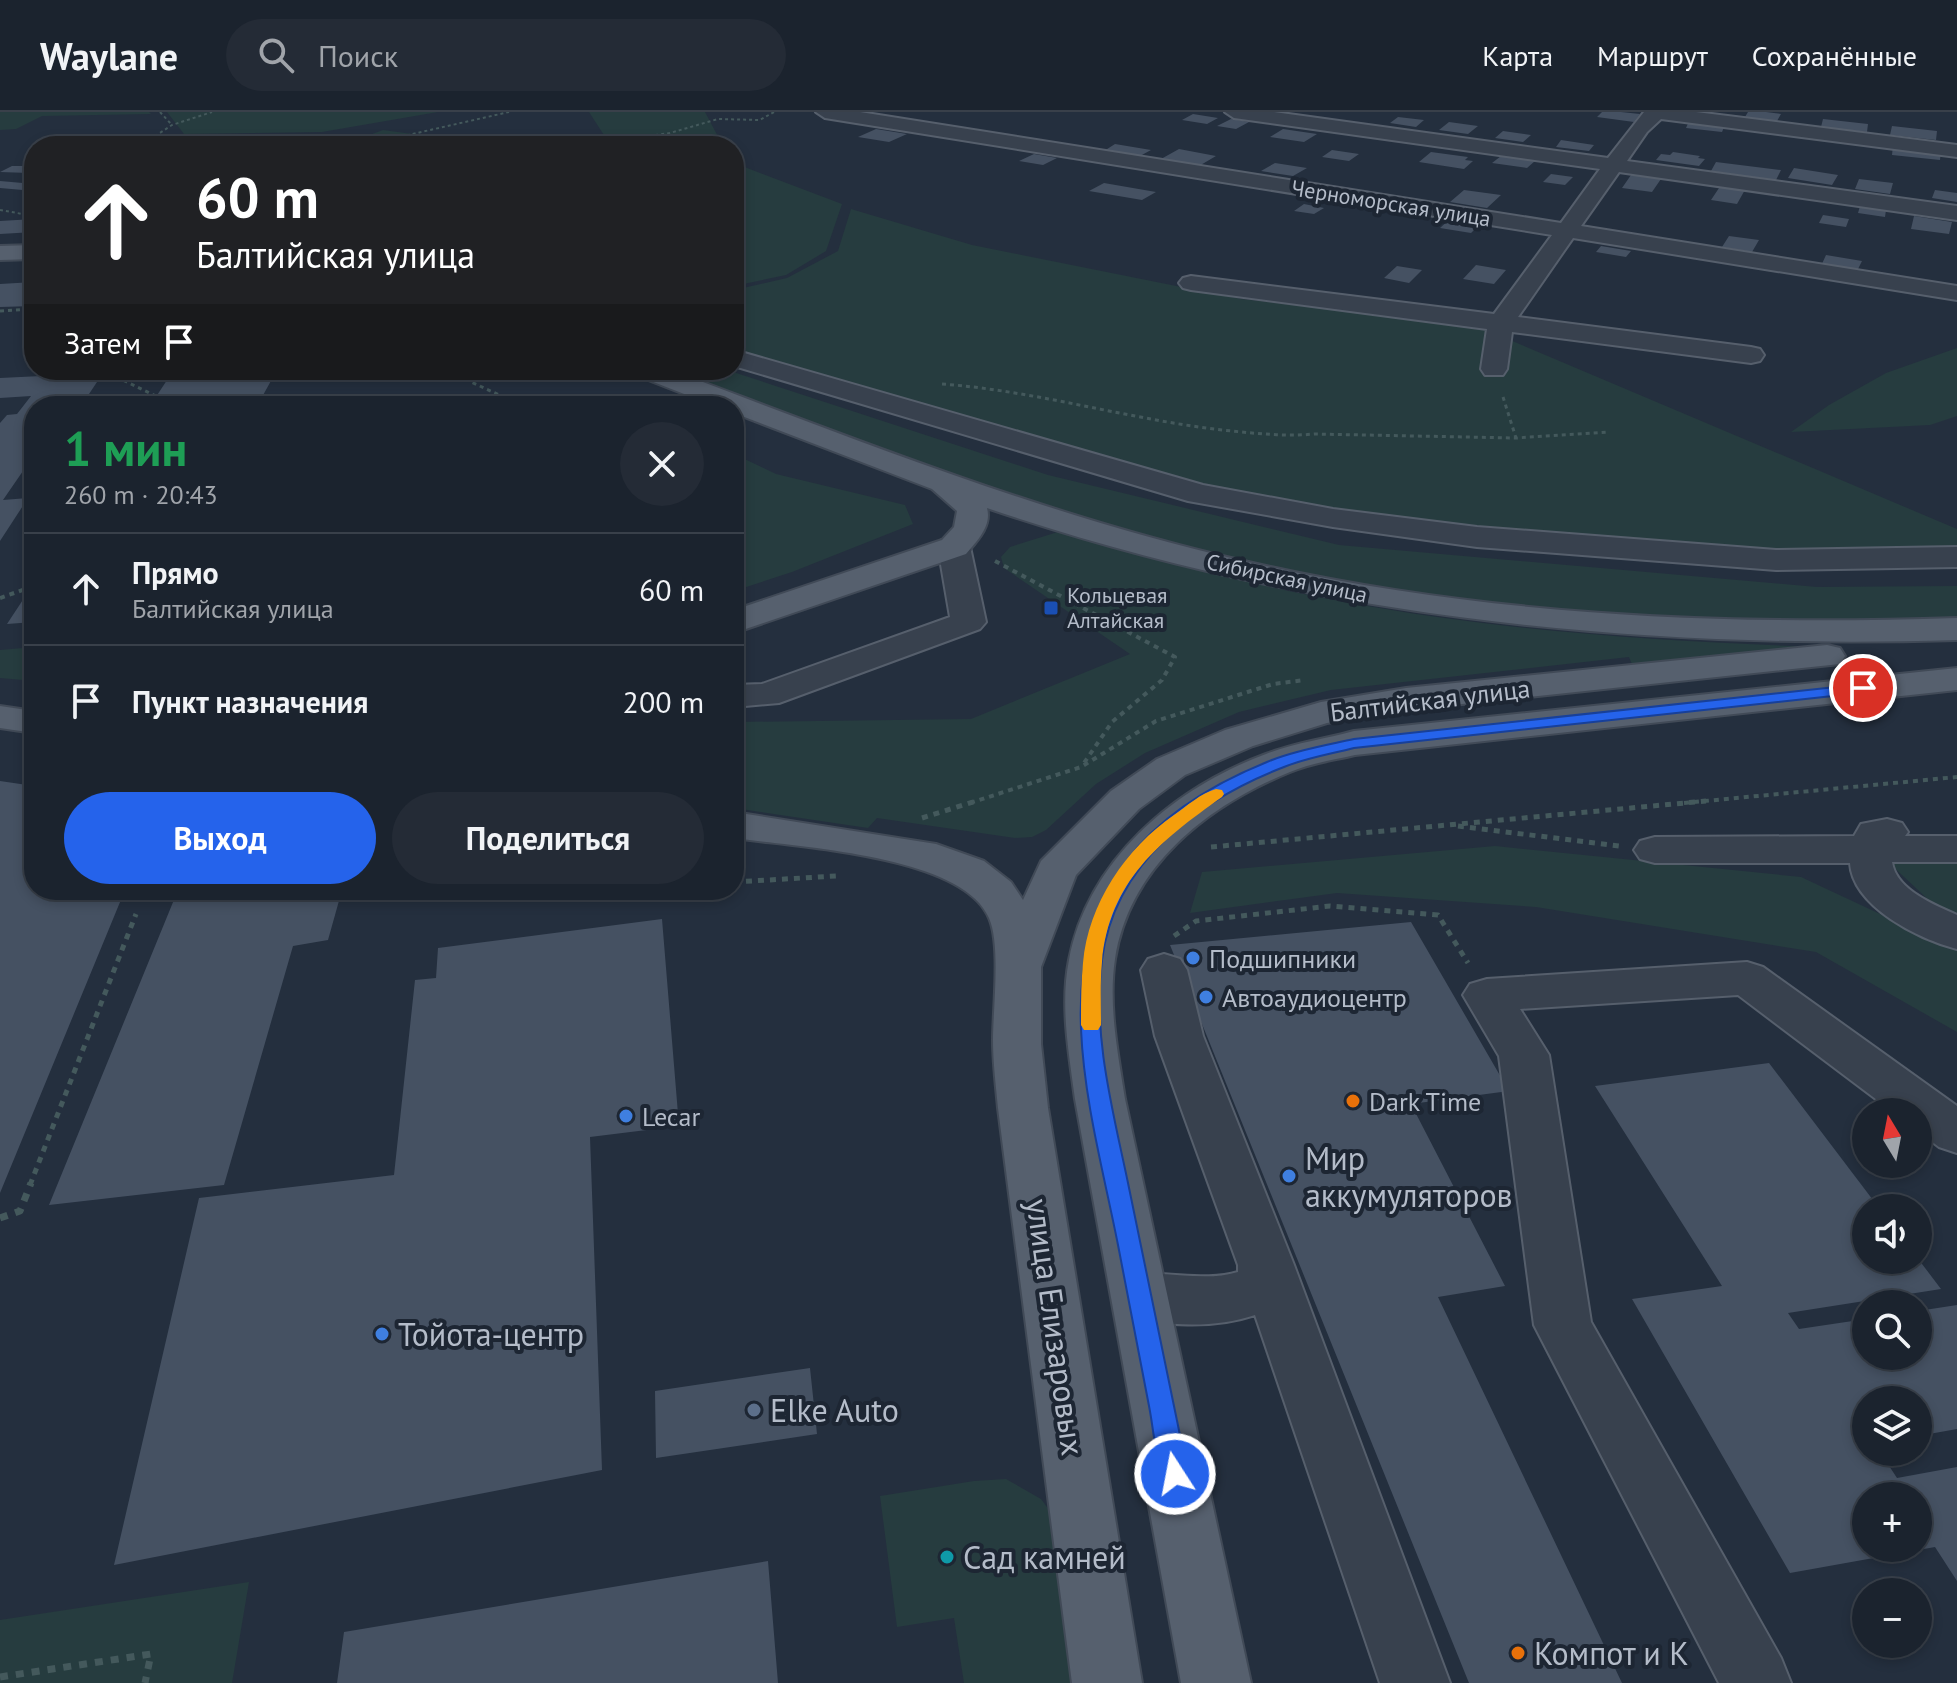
<!DOCTYPE html>
<html lang="ru">
<head>
<meta charset="utf-8">
<style>
  :root { --surface:#1b232e; --page:#242b36; --text:#f1f3f6; --muted:#a0a4aa; --line:#39404a; --accent:#2563eb }
  body { margin:0; font-family:"PT Sans",sans-serif; background:var(--page); color:var(--text); height:100vh; display:flex; flex-direction:column; font-size:30px; white-space:nowrap }
  * { box-sizing:border-box; margin:0 }
  p { font-size:26px; color:var(--muted) }
  .icon { flex:none; width:44px; height:44px; fill:none; stroke:currentColor; stroke-width:2; stroke-linecap:round; stroke-linejoin:round }
  .map { position:relative; flex:1; overflow:hidden }
  .panel { position:absolute; left:24px; top:284px; width:720px; height:504px; display:flex; flex-direction:column; background:var(--surface); border-radius:32px; box-shadow:0 4px 12px #0003,0 0 0 2px var(--line) }
  .panel>* { flex:none }
  .guide { position:absolute; left:24px; top:24px; width:720px; height:244px; border-radius:32px; box-shadow:0 4px 12px #0003,0 0 0 2px var(--line); background:#202124; color:#fff; overflow:hidden }
  .needle { width:52px; rotate:350deg }
  .controls { position:absolute; left:1852px; top:986px; display:grid; gap:16px }
  .controls a { display:grid; place-items:center; width:80px; height:80px; border-radius:50%; background:var(--surface); box-shadow:0 4px 12px #0003,0 0 0 2px var(--line); font-size:40px }
  .pin { position:absolute; display:grid; place-items:center; width:68px; height:68px; color:#fff; margin:-34px; border:4px solid #fff; border-radius:50%; box-shadow:0 2px 8px #0007 }
  .me { position:absolute; width:88px; margin:-44px; rotate:349deg; stroke-linejoin:round; filter:drop-shadow(0 0 6px #0008) }
  .turn { display:flex; align-items:center; gap:28px; height:168px; padding:0 40px; font-size:36px }
  .turn .icon { width:104px; height:104px; stroke-width:2.5 }
  .turn b { display:block; font-size:56px; line-height:68px }
  .then { display:flex; align-items:center; height:76px; padding:0 40px; background:#0003; gap:16px; font-size:30px }
  .round { display:grid; place-items:center; flex:none; width:84px; height:84px; border-radius:42px; background:var(--page) }
  .headline { display:flex; align-items:center; justify-content:space-between; height:136px; padding:0 40px }
  h1 { font-size:48px; font-weight:800; line-height:60px; color:#1e9e55 }
  .action { display:flex; gap:16px; margin-top:auto; padding:16px 40px }
  .action a { flex:1; height:92px; border-radius:48px; background:var(--accent); color:#fff; font-size:32px; font-weight:800; line-height:92px; text-align:center }
  .action a+a { background:var(--page); color:var(--text) }
  ul { padding:0; list-style:none }
  li { display:flex; align-items:center; gap:24px; height:112px; padding:0 40px; border-top:2px solid var(--line) }
  li div { flex:1 }
  li b { display:block; font-size:30px }
  li em { font-style:normal }
  header { display:flex; align-items:center; gap:48px; box-sizing:border-box; height:112px; padding:0 40px; background:var(--surface); border-bottom:2px solid var(--line) }
  header strong { font-size:38px }
  nav { display:flex; gap:44px; margin-inline-start:auto; font-size:28px }
  .search { width:560px; height:72px; background:var(--page); display:flex; align-items:center; gap:20px; box-sizing:border-box; padding:0 28px; border-radius:44px; color:var(--muted); font-size:30px }
  .map>svg:first-child { display:block }
  .green { fill:#263c3f }
  .building { fill:#455162; fill-rule:evenodd }
  .lines { fill:none; stroke-linecap:round; stroke-linejoin:round }
  .minor-casing { stroke:#565f6c; stroke-width:4 }
  .major-casing { stroke:#414a57; stroke-width:4 }
  .path-far4 { stroke:#44595c; stroke-width:2; stroke-dasharray:3 3; stroke-linecap:butt }
  .path-far3 { stroke:#44595c; stroke-width:3; stroke-dasharray:4 4; stroke-linecap:butt }
  .path-far2 { stroke:#44595c; stroke-width:4; stroke-dasharray:5 5; stroke-linecap:butt }
  .path-far1 { stroke:#44595c; stroke-width:5; stroke-dasharray:6 6; stroke-linecap:butt }
  .path { stroke:#44595c; stroke-width:7; stroke-dasharray:8 8; stroke-linecap:butt }
  .minor { fill:#38414e; fill-rule:evenodd }
  .major { fill:#56606e; fill-rule:evenodd }
  .route { fill:#2563eb; stroke:#184099; stroke-width:2 }
  .slow { fill:#f59e0b }
  .transit-dot { fill:#1a4fb4; stroke:#1d2633; stroke-width:3 }
  .shop-dot { fill:#3f7fe0; stroke:#1d2633; stroke-width:3 }
  .food-dot { fill:#e8710a; stroke:#1d2633; stroke-width:3 }
  .service-dot { fill:#5c6f8a; stroke:#1d2633; stroke-width:3 }
  .culture-dot { fill:#0f9aa8; stroke:#1d2633; stroke-width:3 }
  .labels { text-anchor:middle; dominant-baseline:central; stroke-width:8; stroke-linejoin:round; paint-order:stroke }
  .far-street-label { font-size:22px; fill:#b4bcc9; stroke:#1d2633 }
  .far-poi-label { font-size:22px; fill:#b4bcc9; stroke:#1d2633; text-anchor:start }
  .street-label { font-size:26px; fill:#b4bcc9; stroke:#1d2633 }
  .poi-label { font-size:26px; fill:#b4bcc9; stroke:#1d2633; text-anchor:start }
  .near-poi-label { font-size:32px; fill:#b4bcc9; stroke:#1d2633; text-anchor:start }
  .near-street-label { font-size:32px; fill:#b4bcc9; stroke:#1d2633 }
</style>
</head>
<body>
<header>
<strong>Waylane</strong>
<div class="search"><svg class="icon" aria-label="search" viewBox="0 0 24 24"><circle cx="10" cy="10" r="6"/><path d="M15 15l6 6"/></svg>Поиск</div>
<nav><a>Карта</a><a>Маршрут</a><a>Сохранённые</a></nav>
</header>
<div class="map">
<svg width="1957" height="1571" viewBox="0 0 1957 1571">
  <rect width="100%" height="100%" fill="#242f3e"/>
  <path class="green" d="M 0,0 L 149,0 L 151,2 L 42,4 L 16,17 L 0,18 Z
    M 167,0 L 438,0 L 322,20 L 184,22 Z
    M 589,0 L 705,0 L 723,34 L 611,34 Z
    M 383,18 L 427,24 L 401,34 L 340,34 Z
    M 734,51 L 842,92 L 826,139 L 786,163 L 734,174 Z
    M 851,97 L 972,133 L 1241,187 L 1472,212 L 1957,417 L 1957,438 L 1766,441 L 1470,418 L 1192,373 L 734,237 L 734,178 L 787,166 L 838,139 Z
    M 1957,236 L 1957,304 L 1930,313 L 1791,320 L 1829,293 L 1886,261 Z
    M 665,258 L 727,258 L 1048,363 L 1339,433 L 1817,475 L 1957,474 L 1957,511 L 1840,517 L 1455,492 L 1192,441 L 993,382 Z
    M 734,342 L 776,362 L 905,393 L 913,412 L 792,460 L 734,479 Z
    M 1061,419 C 1155,446 1249,473 1345,490 C 1501,519 1659,529 1818,535 L 1633,555 L 1629,545 L 1331,578 L 1239,600 L 1145,641 L 1096,672 L 1046,718 L 1032,725 L 1015,726 L 877,706 L 868,716 L 734,696 L 734,610 L 971,607 L 1130,542 L 1004,456 L 1001,445 L 1010,435 Z
    M 34,535 L 34,569 L 0,566 L 0,538 Z
    M 1495,734 L 1801,765 L 1957,838 L 1957,920 L 1816,840 L 1536,795 L 1337,781 L 1190,801 L 1202,760 Z
    M 1886,748 L 1957,748 L 1957,801 L 1934,793 Z
    M 1006,1367 L 1041,1387 L 1061,1414 L 1083,1571 L 964,1571 L 954,1506 L 897,1515 L 880,1384 L 974,1369 Z
    M 249,1470 L 232,1571 L 0,1571 L 0,1508 Z"/>
  <path class="building" d="M 1602,0 L 1621,0 L 1640,2 L 1634,10 L 1597,5 Z
    M 1748,0 L 1766,0 L 1781,2 L 1777,9 L 1745,5 Z
    M 1193,2 L 1218,6 L 1207,12 L 1182,8 Z
    M 1398,5 L 1424,8 L 1416,15 L 1390,11 Z
    M 1231,7 L 1249,10 L 1236,17 L 1217,14 Z
    M 1823,7 L 1868,12 L 1867,20 L 1821,15 Z
    M 1689,9 L 1725,13 L 1722,20 L 1686,16 Z
    M 1449,10 L 1478,14 L 1468,22 L 1439,18 Z
    M 1892,14 L 1937,19 L 1936,28 L 1890,23 Z
    M 876,17 L 907,22 L 889,30 L 858,25 Z
    M 1283,17 L 1317,22 L 1304,30 L 1270,25 Z
    M 1503,19 L 1531,23 L 1523,30 L 1495,26 Z
    M 1561,28 L 1594,33 L 1589,39 L 1556,35 Z
    M 1115,32 L 1151,38 L 1140,44 L 1104,39 Z
    M 1893,33 L 1941,38 L 1940,48 L 1892,43 Z
    M 1179,37 L 1216,44 L 1199,54 L 1161,47 Z
    M 1332,38 L 1359,42 L 1349,49 L 1322,45 Z
    M 1431,40 L 1468,45 L 1465,48 L 1473,49 L 1464,57 L 1419,50 Z
    M 1673,40 L 1700,44 L 1698,46 L 1705,47 L 1699,54 L 1656,48 L 1661,42 L 1670,43 Z
    M 1034,42 L 1057,46 L 1043,53 L 1019,49 Z
    M 1501,44 L 1535,49 L 1527,56 L 1492,51 Z
    M 1716,50 L 1781,58 L 1776,68 L 1711,59 Z
    M 1275,51 L 1307,56 L 1293,64 L 1261,59 Z
    M 12,54 L 34,54 L 34,58 L 29,61 L 0,60 Z
    M 1794,56 L 1838,63 L 1832,73 L 1788,66 Z
    M 1551,62 L 1573,65 L 1565,73 L 1543,70 Z
    M 1631,63 L 1661,67 L 1652,80 L 1622,76 Z
    M 1859,67 L 1893,71 L 1890,82 L 1855,77 Z
    M 0,69 L 34,72 L 34,79 L 0,76 Z
    M 1104,71 L 1156,80 L 1142,88 L 1089,79 Z
    M 1721,73 L 1746,76 L 1737,92 L 1711,88 Z
    M 1464,78 L 1501,83 L 1487,96 L 1450,90 Z
    M 1935,78 L 1957,81 L 1957,90 L 1932,86 Z
    M 1304,92 L 1324,96 L 1314,102 L 1294,99 Z
    M 1860,94 L 1886,98 L 1885,105 L 1858,101 Z
    M 1823,103 L 1849,107 L 1846,115 L 1819,111 Z
    M 1914,104 L 1952,110 L 1949,122 L 1911,117 Z
    M 1451,106 L 1481,111 L 1471,121 L 1440,116 Z
    M 34,107 L 34,120 L 0,122 L 0,109 Z
    M 1729,124 L 1759,128 L 1752,140 L 1722,135 Z
    M 1601,134 L 1631,139 L 1626,145 L 1596,140 Z
    M 1826,143 L 1862,149 L 1857,159 L 1821,154 Z
    M 1476,153 L 1506,158 L 1494,172 L 1463,167 Z
    M 1397,154 L 1422,158 L 1409,171 L 1384,166 Z
    M 34,170 L 34,194 L 0,195 L 0,172 Z
    M 164,258 L 277,258 L 257,294 L 150,294 L 169,265 Z
    M 103,261 L 81,294 L 34,294 L 34,343 L 3,388 L 28,386 L 0,429 L 0,311 L 7,303 L 17,302 L 31,284 L 0,286 L 0,266 Z
    M 34,471 L 34,510 L 7,512 Z
    M 0,669 L 34,674 L 34,778 L 125,778 L 0,1081 Z
    M 178,778 L 342,778 L 328,828 L 293,834 L 224,1073 L 49,1093 Z
    M 662,807 L 679,1014 L 590,1025 L 602,1358 L 114,1453 L 199,1086 L 394,1063 L 415,868 L 436,866 L 438,836 Z
    M 1411,810 L 1509,979 L 1411,992 L 1505,1174 L 1438,1185 L 1622,1571 L 1469,1571 L 1170,833 Z
    M 1769,951 L 1879,1096 L 1866,1096 L 1866,1148 L 1919,1148 L 1941,1177 L 1788,1201 L 1799,1217 L 1866,1207 L 1866,1244 L 1918,1244 L 1918,1199 L 1957,1193 L 1957,1317 L 1918,1324 L 1918,1288 L 1866,1288 L 1866,1340 L 1880,1340 L 1897,1366 L 1957,1355 L 1957,1469 L 1935,1435 L 1790,1461 L 1632,1187 L 1722,1174 L 1595,974 ZM 1866,1384 L 1918,1384 L 1918,1436 L 1866,1436 Z
    M 810,1256 L 817,1322 L 656,1346 L 655,1279 Z
    M 768,1449 L 778,1571 L 337,1571 L 344,1520 Z"/>
  <g class="lines">
    <g class="minor-casing">
      <path id="minor" d="M 816,0 L 860,0 L 1561,111 L 1600,57 L 1234,6 L 1225,0 L 1274,0 L 1608,46 L 1644,0 L 1696,0 L 1957,33 L 1957,45 L 1661,7 L 1647,20 L 1627,49 L 1957,94 L 1957,108 L 1619,60 L 1581,114 L 1957,174 L 1957,188 L 1573,126 L 1518,205 L 1751,235 L 1760,237 L 1764,243 L 1760,249 L 1751,251 L 1512,220 L 1507,257 L 1503,263 L 1485,263 L 1481,257 L 1487,217 L 1191,178 L 1183,176 L 1179,171 L 1183,166 L 1191,164 L 1494,202 L 1552,123 L 825,6 Z
        M 734,238 L 1203,373 L 1333,397 L 1477,415 L 1776,438 L 1957,435 L 1957,455 L 1776,458 L 1477,435 L 1333,415 L 1188,389 L 734,254 Z
        M 954,425 L 966,428 L 970,435 L 986,510 L 980,517 L 779,591 L 734,595 L 734,573 L 762,572 L 950,505 L 938,435 L 942,428 Z
        M 1887,707 L 1902,711 L 1908,720 L 1905,724 L 1957,724 L 1957,750 L 1892,750 C 1896,778 1935,793 1957,803 L 1957,837 C 1919,827 1853,795 1850,751 L 1655,751 L 1640,747 L 1634,738 L 1640,729 L 1655,725 L 1854,724 L 1861,712 Z
        M 1164,842 L 1180,847 L 1187,858 L 1203,924 L 1294,1153 L 1450,1571 L 1380,1571 L 1255,1203 C 1213,1217 1161,1215 1120,1201 L 1112,1184 L 1120,1167 C 1158,1154 1199,1172 1238,1160 L 1238,1153 L 1155,924 L 1141,858 L 1148,847 Z
        M 1747,850 L 1763,855 L 1957,994 L 1957,1041 L 1939,1035 L 1918,1019 L 1918,1000 L 1893,1000 L 1738,883 L 1520,897 L 1549,943 L 1591,1210 L 1781,1546 L 1791,1571 L 1719,1571 L 1534,1213 L 1499,944 L 1463,883 L 1470,872 L 1487,867 Z"/>
    </g>
    <g class="major-casing">
      <path id="major" d="M 34,133 L 34,147 L 0,148 L 0,134 Z
        M 634,258 L 671,258 C 860,329 1047,404 1244,449 C 1477,503 1718,514 1957,506 L 1957,528 C 1627,538 1301,503 987,396 C 992,414 977,429 966,442 L 734,521 L 734,498 L 942,428 L 954,415 L 957,399 L 932,377 L 734,301 L 734,294 L 715,294 L 638,264 Z
        M 1827,533 L 1840,536 L 1845,544 L 1840,552 L 1406,598 L 1327,611 L 1253,634 L 1185,663 L 1139,697 L 1076,763 L 1041,855 L 1041,932 L 1048,996 L 1142,1571 L 1072,1571 L 998,996 C 996,974 993,951 993,928 C 993,897 1001,833 989,806 C 963,743 796,735 734,726 L 734,700 L 936,732 L 984,749 L 1011,770 L 1023,788 L 1041,749 L 1111,679 L 1157,647 L 1225,618 L 1321,590 L 1406,576 Z
        M 1957,556 L 1957,578 L 1355,643 C 1334,648 1311,651 1290,660 C 1207,694 1130,754 1115,847 C 1108,893 1118,942 1125,987 L 1251,1571 L 1181,1571 L 1075,987 C 1069,942 1060,893 1069,848 C 1088,748 1174,676 1266,642 C 1294,631 1325,627 1354,619 Z
        M 0,594 L 34,599 L 34,621 L 0,616 Z"/>
    </g>
    <path class="path-far4" d="M 160,0 L 172,13
      M 140,34 L 172,13 L 212,0
      M 360,34 L 509,0
      M 578,34 L 670,21 L 718,7 L 760,8 L 774,0
      M 0,98 L 34,104"/>
    <path class="path-far3" d="M 0,199 L 34,197
      M 102,258 L 164,288 L 162,294
      M 474,258 L 469,269 L 523,294
      M 942,272 C 1037,279 1127,307 1222,318 C 1253,321 1283,325 1314,322 L 1516,326 L 1609,320
      M 1503,285 L 1516,326"/>
    <path class="path-far2" d="M 995,449 L 1175,545 L 1162,568 L 1112,610 L 1084,651
      M 0,486 L 34,474
      M 970,691 L 1081,655 L 1156,609 L 1273,572 L 1305,568
      M 1684,691 L 1957,665"/>
    <path class="path-far1" d="M 922,706 L 976,689
      M 1458,714 L 1619,734
      M 1211,735 L 1706,689
      M 734,770 L 836,764
      M 603,779 L 622,778
      M 1174,824 L 1196,809 L 1330,794 L 1438,803 L 1468,851
      M 30,1073 L 136,802"/>
    <path class="path" d="M 0,1106 L 20,1099 L 31,1071
      M 0,1565 L 151,1542 L 145,1571"/>
    <use href="#minor" class="minor"/>
    <use href="#major" class="major"/>
  </g>
  <path class="route" d="M 1863,572 L 1871,576 L 1869,580 L 1354,636 C 1331,642 1306,646 1284,655 C 1198,688 1114,751 1102,848 C 1092,922 1113,999 1128,1071 C 1148,1168 1168,1265 1188,1362 L 1184,1371 L 1175,1374 L 1166,1371 C 1155,1348 1154,1319 1149,1294 C 1139,1240 1128,1187 1118,1133 C 1104,1062 1084,989 1081,917 C 1075,777 1145,698 1272,648 C 1297,638 1327,633 1354,627 Z"/>
  <path class="slow" d="M 1216,677 L 1222,678 L 1224,682 L 1222,685 C 1160,729 1109,769 1102,850 C 1100,871 1101,892 1101,913 L 1098,918 L 1084,918 L 1081,913 C 1081,892 1081,871 1083,851 C 1088,792 1126,736 1174,703 C 1187,694 1201,681 1216,677 Z"/>
  <rect class="transit-dot" x="1043" y="488" width="16" height="16" rx="4"/>
  <g class="shop-dot">
    <circle cx="1193" cy="846" r="8"/>
    <circle cx="1206" cy="885" r="8"/>
    <circle cx="626" cy="1004" r="8"/>
    <circle cx="1289" cy="1064" r="8"/>
    <circle cx="382" cy="1222" r="8"/>
  </g>
  <g class="food-dot">
    <circle cx="1353" cy="989" r="8"/>
    <circle cx="1518" cy="1541" r="8"/>
  </g>
  <circle class="service-dot" cx="754" cy="1298" r="8"/>
  <circle class="culture-dot" cx="947" cy="1445" r="8"/>
  <g class="labels">
    <g class="far-street-label">
      <text transform="translate(1391 91) rotate(9)">Черноморская улица</text>
      <text transform="translate(1287 466) rotate(12)">Сибирская улица</text>
    </g>
    <g class="far-poi-label">
      <text x="1067" y="483">Кольцевая<tspan x="1067" dy="25">Алтайская</tspan></text>
    </g>
    <g class="street-label">
      <text transform="translate(1430 588) rotate(-7)">Балтийская улица</text>
    </g>
    <g class="poi-label">
      <text x="1209" y="846">Подшипники</text>
      <text x="1222" y="885">Автоаудиоцентр</text>
      <text x="1369" y="989">Dark Time</text>
      <text x="642" y="1004">Lecar</text>
    </g>
    <g class="near-poi-label">
      <text x="1305" y="1046">Мир<tspan x="1305" dy="37">аккумуляторов</tspan></text>
      <text x="398" y="1222">Тойота-центр</text>
      <text x="770" y="1298">Elke Auto</text>
      <text x="963" y="1445">Сад камней</text>
      <text x="1534" y="1541">Компот и К</text>
    </g>
    <g class="near-street-label">
      <text transform="translate(1056 1215) rotate(82)">улица Елизаровых</text>
    </g>
  </g>
</svg>
<div class="controls">
<a><svg class="needle" viewBox="-14 -14 28 28"><path d="M0-13l5 13h-10z" fill="#e53935"/><path d="M0 13l5-13h-10z" fill="#a0a4aa"/></svg></a>
<a><svg class="icon" aria-label="sound" viewBox="0 0 24 24"><path d="M4 9h4l5-4v14l-5-4H4zM17 9q2 3 0 6"/></svg></a>
<a><svg class="icon" aria-label="search" viewBox="0 0 24 24"><circle cx="10" cy="10" r="6"/><path d="M15 15l6 6"/></svg></a>
<a><svg class="icon" aria-label="layers" viewBox="0 0 24 24"><path d="M12 4l9 5-9 5-9-5zM3 14l9 5 9-5"/></svg></a>
<a>+</a>
<a>−</a>
</div>
<div class="pin" style="left:1863px;top:576px;background:#d93025"><svg class="icon" aria-label="arrive" viewBox="0 0 24 24"><path d="M6 21V4h12l-3 4 3 4H6"/></svg></div>
<svg class="me" style="left:1175px;top:1362px" viewBox="-20 -20 40 40"><circle r="17" fill="#2563eb" stroke="#fff" stroke-width="3"/><path d="M0-11L8 9 0 5-8 9z" fill="#fff"/></svg>
<div class="guide">
<div class="turn"><svg class="icon" aria-label="ahead" viewBox="0 0 24 24"><path d="M12 20V5M6 11l6-6 6 6"/></svg><div><b>60 m</b>Балтийская улица</div></div>
<div class="then">Затем<svg class="icon" aria-label="arrive" viewBox="0 0 24 24"><path d="M6 21V4h12l-3 4 3 4H6"/></svg></div>
</div>
<section class="panel">
<div class="headline"><div><h1>1 мин</h1><p>260 m · 20:43</p></div><a class="round"><svg class="icon" aria-label="close" viewBox="0 0 24 24"><path d="M6 6l12 12M18 6L6 18"/></svg></a></div>
<ul>
<li><svg class="icon" aria-label="ahead" viewBox="0 0 24 24"><path d="M12 20V5M6 11l6-6 6 6"/></svg><div><b>Прямо</b><p>Балтийская улица</p></div><em>60 m</em></li>
<li><svg class="icon" aria-label="arrive" viewBox="0 0 24 24"><path d="M6 21V4h12l-3 4 3 4H6"/></svg><div><b>Пункт назначения</b></div><em>200 m</em></li>
</ul>
<div class="action"><a>Выход</a><a>Поделиться</a></div>
</section>
</div>
</body>
</html>
